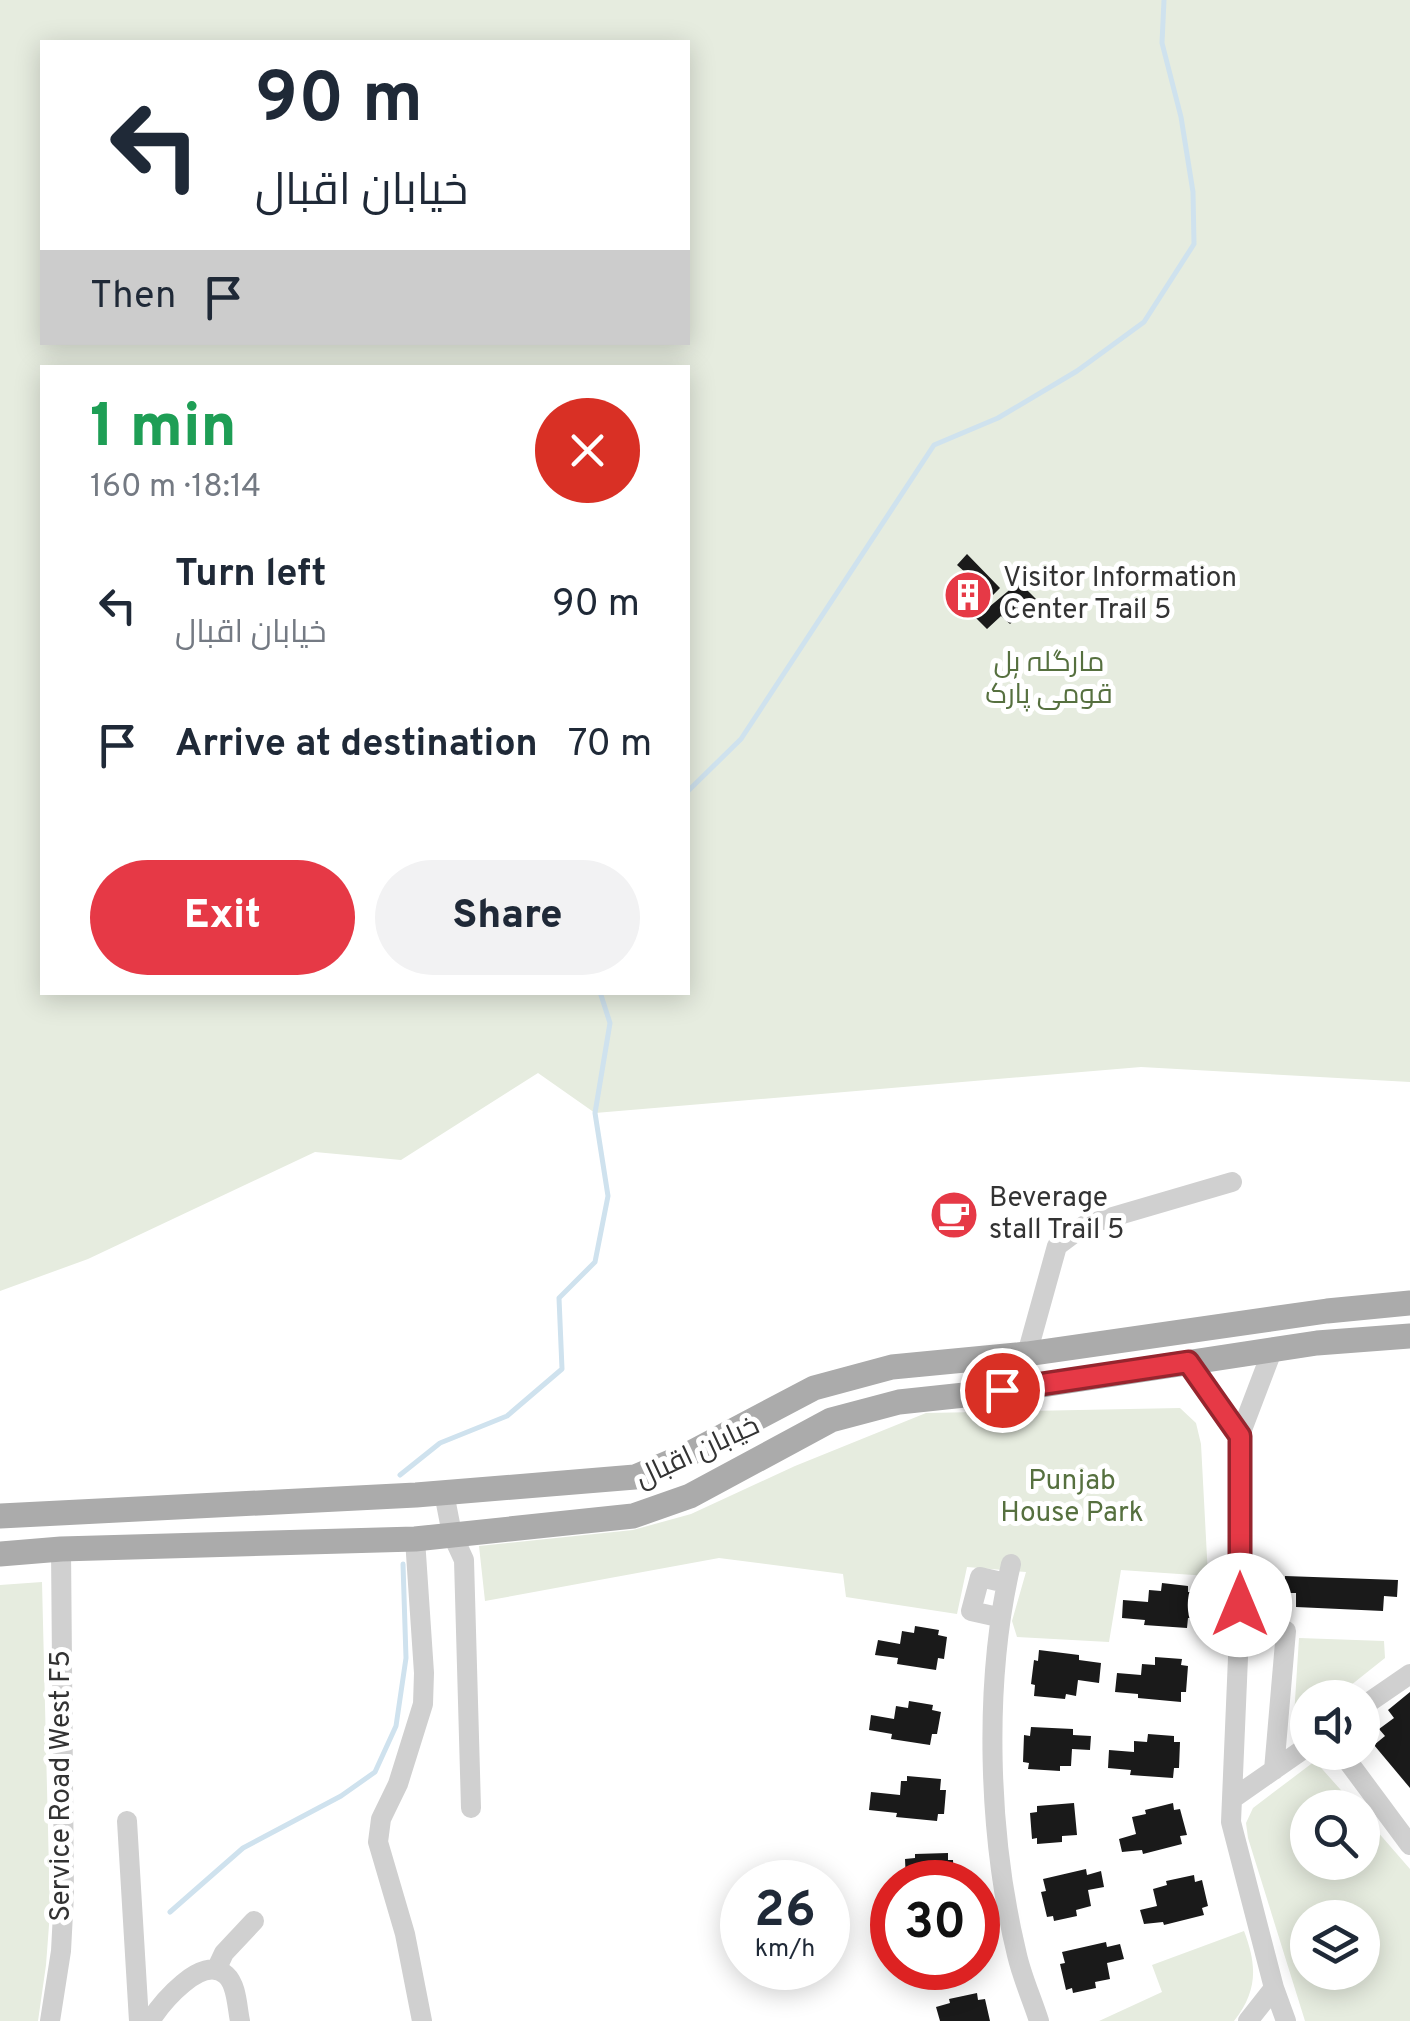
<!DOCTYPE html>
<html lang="en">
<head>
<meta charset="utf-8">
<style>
  :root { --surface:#fff; --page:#f2f2f3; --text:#1f2937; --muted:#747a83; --accent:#e63946 }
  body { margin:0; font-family:Overpass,Cairo,sans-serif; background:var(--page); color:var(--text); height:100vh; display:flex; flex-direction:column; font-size:38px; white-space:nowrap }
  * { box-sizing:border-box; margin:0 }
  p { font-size:32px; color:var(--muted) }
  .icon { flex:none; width:55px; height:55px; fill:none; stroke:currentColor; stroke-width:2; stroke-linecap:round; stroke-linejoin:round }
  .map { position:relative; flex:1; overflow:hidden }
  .sheet { position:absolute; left:40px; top:365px; width:650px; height:630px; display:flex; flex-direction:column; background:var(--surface); border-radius:0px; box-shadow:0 5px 25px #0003 }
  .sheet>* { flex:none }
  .guide { position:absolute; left:40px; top:40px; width:650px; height:305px; border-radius:0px; box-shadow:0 5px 25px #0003; background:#fff; color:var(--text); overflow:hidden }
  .tools { position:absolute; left:1290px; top:1680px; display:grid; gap:20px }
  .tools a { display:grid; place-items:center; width:90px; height:90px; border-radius:50%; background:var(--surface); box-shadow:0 5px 25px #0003; font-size:50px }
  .speed { position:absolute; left:720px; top:1860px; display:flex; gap:20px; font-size:50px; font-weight:700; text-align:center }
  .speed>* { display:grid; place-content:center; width:130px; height:130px; border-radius:50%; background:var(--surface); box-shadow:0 5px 25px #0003; line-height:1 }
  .speed small { font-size:25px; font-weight:400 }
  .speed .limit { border:15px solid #d22; background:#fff; color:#111 }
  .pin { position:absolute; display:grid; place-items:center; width:85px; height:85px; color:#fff; margin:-42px; border:5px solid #fff; border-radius:50%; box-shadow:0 2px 10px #0007 }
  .me { position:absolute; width:110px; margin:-55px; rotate:0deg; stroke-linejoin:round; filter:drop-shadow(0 0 8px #0008) }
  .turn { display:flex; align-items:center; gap:35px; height:210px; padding:0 50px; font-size:45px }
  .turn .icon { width:130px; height:130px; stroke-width:2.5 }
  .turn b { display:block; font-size:70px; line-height:85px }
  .then { display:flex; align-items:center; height:95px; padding:0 50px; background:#0003; gap:20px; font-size:38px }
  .round { display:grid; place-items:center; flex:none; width:105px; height:105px; border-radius:52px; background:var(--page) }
  .head { display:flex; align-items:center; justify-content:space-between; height:170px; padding:0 50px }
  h1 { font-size:60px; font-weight:800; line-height:75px; color:#1e9e55 }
  .cta { display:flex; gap:20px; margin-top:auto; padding:20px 50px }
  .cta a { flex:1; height:115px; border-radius:60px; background:var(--accent); color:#fff; font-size:40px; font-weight:800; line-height:115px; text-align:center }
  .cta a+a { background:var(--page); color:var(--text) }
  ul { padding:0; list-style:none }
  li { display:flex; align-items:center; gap:30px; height:140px; padding:0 50px }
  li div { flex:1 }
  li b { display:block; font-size:38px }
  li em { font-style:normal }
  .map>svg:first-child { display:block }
  .green { fill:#e6ecdf; fill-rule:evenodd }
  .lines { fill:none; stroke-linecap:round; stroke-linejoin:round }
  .stream { stroke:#cfe2ee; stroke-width:5 }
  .building { fill:#1a1a1a }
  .minor { stroke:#d0d0d0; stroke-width:20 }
  .major { stroke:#ababab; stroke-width:25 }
  .route-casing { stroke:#96252e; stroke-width:25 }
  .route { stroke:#e63946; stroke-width:18 }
  .labels { text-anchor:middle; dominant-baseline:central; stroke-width:10; stroke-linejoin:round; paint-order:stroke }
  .poi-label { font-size:28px; fill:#333; stroke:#fff; text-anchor:start }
  .park-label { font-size:28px; fill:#56703f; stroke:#fff }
  .street-label { font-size:28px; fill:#333; stroke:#fff }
</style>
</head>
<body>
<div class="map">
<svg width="1410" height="2021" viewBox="0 0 1410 2021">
  <rect width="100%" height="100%" fill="#fff"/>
  <path class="green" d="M 0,0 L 1410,0 L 1410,1082 L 1141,1067 L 595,1113 L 538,1073 L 401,1160 L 315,1152 L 88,1259 L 0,1291 ZM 42,42 L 688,42 L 688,342 L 42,342 ZM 42,368 L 688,368 L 688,992 L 42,992 Z
    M 1180,1408 L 1196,1423 L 1201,1444 L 1208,1576 L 1121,1570 L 1109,1642 L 1017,1637 L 1012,1621 L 1026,1572 L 967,1567 L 957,1614 L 846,1597 L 843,1574 L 719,1558 L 485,1601 L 479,1546 L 633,1530 L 691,1514 L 795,1466 L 926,1413 Z
    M 42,1582 L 50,1912 L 46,1965 L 38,2021 L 0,2021 L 0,1585 Z
    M 1299,1638 L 1384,1641 L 1385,1658 L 1336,1697 L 1308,1698 L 1307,1720 L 1293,1732 Z
    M 1315,1761 L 1356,1807 L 1308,1808 L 1308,1862 L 1362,1862 L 1363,1815 L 1410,1869 L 1410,2021 L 1305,2021 L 1248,1838 L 1246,1823 L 1253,1808 ZM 1308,1918 L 1362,1918 L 1362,1972 L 1308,1972 Z
    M 1244,1931 C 1257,1965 1258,1991 1234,2021 L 1099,2021 L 1162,1992 L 1152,1965 Z"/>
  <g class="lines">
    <path class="stream" d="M 688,791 L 741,739 L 934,445 L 998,418 L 1077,371 L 1144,322 L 1194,244 L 1193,192 L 1181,117 L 1162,43 L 1164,0
      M 400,1475 L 440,1443 L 507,1416 L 562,1369 L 559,1298 L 595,1262 L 608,1196 L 595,1113 L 610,1023 L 600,992
      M 170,1912 L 243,1848 L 341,1796 L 375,1772 L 396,1726 L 406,1658 L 403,1564"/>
  </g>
  <path class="building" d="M 967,554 L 1000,588 L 993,595 L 978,582 L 959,601 L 949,591 L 967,574 L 957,565 Z
    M 1019,582 L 1036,599 L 1010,624 L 1001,616 L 987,629 L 976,618 Z
    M 1285,1576 L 1398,1580 L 1397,1597 L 1384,1596 L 1383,1611 L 1296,1607 L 1296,1593 L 1285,1593 Z
    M 1162,1583 L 1188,1586 L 1188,1592 L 1195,1592 L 1193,1618 L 1188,1618 L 1187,1628 L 1144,1625 L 1145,1620 L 1122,1618 L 1123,1600 L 1148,1602 L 1149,1590 L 1161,1591 Z
    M 915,1626 L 939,1630 L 938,1635 L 947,1637 L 944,1659 L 938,1658 L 936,1670 L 897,1664 L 898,1658 L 875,1655 L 878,1640 L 900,1644 L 902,1631 L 914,1633 Z
    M 1039,1650 L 1079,1655 L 1079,1660 L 1101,1663 L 1099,1683 L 1078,1680 L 1076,1696 L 1066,1694 L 1065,1699 L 1034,1696 L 1035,1685 L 1031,1684 L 1034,1660 L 1038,1661 Z
    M 1155,1657 L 1182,1659 L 1181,1665 L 1188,1666 L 1186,1692 L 1181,1692 L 1181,1702 L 1138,1698 L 1138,1694 L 1115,1692 L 1117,1673 L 1141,1675 L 1142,1664 L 1155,1665 Z
    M 1410,1692 L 1410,1788 L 1374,1745 L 1385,1736 L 1379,1729 L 1394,1718 L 1388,1710 Z
    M 909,1701 L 933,1705 L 932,1710 L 941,1712 L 937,1734 L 932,1734 L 930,1745 L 891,1739 L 892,1734 L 869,1730 L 871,1715 L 894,1719 L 896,1706 L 908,1708 Z
    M 1031,1727 L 1073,1729 L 1073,1735 L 1091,1736 L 1090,1750 L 1072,1749 L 1071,1766 L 1060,1766 L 1060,1771 L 1028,1769 L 1029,1763 L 1023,1762 L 1024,1735 L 1030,1736 Z
    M 1148,1734 L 1174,1736 L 1174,1742 L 1180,1742 L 1179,1768 L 1174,1768 L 1173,1778 L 1130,1775 L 1131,1770 L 1108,1768 L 1109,1750 L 1134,1752 L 1134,1741 L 1147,1742 Z
    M 907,1776 L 941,1779 L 940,1790 L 946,1790 L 944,1814 L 938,1814 L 937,1821 L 896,1817 L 897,1813 L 869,1810 L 871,1792 L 900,1795 L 901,1781 L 907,1781 Z
    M 1074,1803 L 1077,1835 L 1062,1836 L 1062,1842 L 1037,1844 L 1037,1838 L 1032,1839 L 1030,1813 L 1037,1812 L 1037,1806 Z
    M 1173,1803 L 1174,1810 L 1180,1809 L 1187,1835 L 1180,1836 L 1182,1844 L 1143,1854 L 1142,1850 L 1122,1852 L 1119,1839 L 1136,1834 L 1132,1817 L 1146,1814 L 1145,1810 Z
    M 948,1853 L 948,1860 L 953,1860 L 954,1882 L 906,1882 L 905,1859 L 915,1858 L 915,1854 Z
    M 1086,1869 L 1087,1875 L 1101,1871 L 1104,1887 L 1088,1890 L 1091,1906 L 1076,1910 L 1077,1916 L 1054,1921 L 1053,1916 L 1047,1917 L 1041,1892 L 1046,1891 L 1043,1879 Z
    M 1194,1875 L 1195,1882 L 1202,1880 L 1208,1906 L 1202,1908 L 1204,1915 L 1164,1925 L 1163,1922 L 1144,1924 L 1140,1910 L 1157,1906 L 1153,1889 L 1167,1885 L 1166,1881 Z
    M 1106,1942 L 1107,1947 L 1120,1944 L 1124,1959 L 1107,1963 L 1110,1979 L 1095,1982 L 1096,1988 L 1073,1993 L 1072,1988 L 1066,1990 L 1060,1964 L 1065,1963 L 1062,1952 Z
    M 977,1993 L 978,2000 L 985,1999 L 990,2021 L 940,2021 L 936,2007 L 950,2003 L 949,1999 Z"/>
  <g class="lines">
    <path class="minor" d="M 1272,1351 L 1240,1435 L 1239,1634 L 1231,1822 L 1274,1988 L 1286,2021
      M 1027,1354 L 1057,1246 L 1085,1225 L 1232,1182
      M 1188,1362 L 1240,1435
      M 444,1493 L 452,1534 L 464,1560 L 471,1808
      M 415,1539 L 424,1673 L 423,1704 L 398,1784 L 381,1819 L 378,1842 L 405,1934 L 422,2021
      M 1011,1564 C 983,1684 988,1836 1017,1955 C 1022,1977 1032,1999 1039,2021
      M 998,1617 L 971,1611 L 980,1577 L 1006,1583
      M 1362,1707 L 1410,1674
      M 1341,1752 L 1410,1845
      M 1274,1770 L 1286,1631
      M 1232,1799 L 1308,1746
      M 127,1821 L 139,2021
      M 216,1970 L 224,1953 L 254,1921
      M 50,2021 L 61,1951 L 64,1894 L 61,1549
      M 150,2021 C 161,2004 202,1953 226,1975 C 237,1985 237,2007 240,2021
      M 1248,2021 L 1274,1988"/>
    <path class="major" d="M 0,1516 L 416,1495 L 635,1477 L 687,1455 L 814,1388 L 892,1367 L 1027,1354 L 1327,1311 L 1410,1303
      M 0,1554 L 61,1549 L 415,1539 L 633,1516 L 690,1496 L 831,1420 L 899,1402 L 1002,1391 L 1317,1343 L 1410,1336"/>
  </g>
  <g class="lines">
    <g class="route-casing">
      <path id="route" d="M 1002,1390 L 1188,1362 L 1240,1436 L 1240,1605"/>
    </g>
    <use href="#route" class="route"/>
  </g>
  <defs>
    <g id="building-disc" transform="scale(2.5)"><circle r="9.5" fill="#e63946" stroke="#fff"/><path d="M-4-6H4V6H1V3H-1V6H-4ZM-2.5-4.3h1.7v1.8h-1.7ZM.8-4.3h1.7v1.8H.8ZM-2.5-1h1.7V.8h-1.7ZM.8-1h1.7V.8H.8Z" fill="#fff"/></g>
    <g id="cafe-disc" transform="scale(2.5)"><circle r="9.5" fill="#e63946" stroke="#fff"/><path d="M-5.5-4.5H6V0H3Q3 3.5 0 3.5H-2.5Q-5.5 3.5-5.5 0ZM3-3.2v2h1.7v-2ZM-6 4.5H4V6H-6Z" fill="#fff"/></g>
  </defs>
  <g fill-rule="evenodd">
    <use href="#building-disc" x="968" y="595"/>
    <use href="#cafe-disc" x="954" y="1215"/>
  </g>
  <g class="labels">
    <g class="poi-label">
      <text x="1003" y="579">Visitor Information<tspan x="1003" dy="32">Center Trail 5</tspan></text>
      <text x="989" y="1199">Beverage<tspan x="989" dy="32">stall Trail 5</tspan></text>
    </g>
    <g class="park-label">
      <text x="1049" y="664">مارگلہ ہل<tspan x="1049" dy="32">قومی پارک</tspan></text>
      <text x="1072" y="1482">Punjab<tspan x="1072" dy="32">House Park</tspan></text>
    </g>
    <g class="street-label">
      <text transform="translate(698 1453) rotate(-25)">خیابان اقبال</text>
      <text transform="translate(62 1786) rotate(-90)">Service Road West F5</text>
    </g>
  </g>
</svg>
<div class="tools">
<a><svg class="icon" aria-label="sound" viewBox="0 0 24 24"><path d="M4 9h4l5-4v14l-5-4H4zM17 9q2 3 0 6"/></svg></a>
<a><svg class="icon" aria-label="search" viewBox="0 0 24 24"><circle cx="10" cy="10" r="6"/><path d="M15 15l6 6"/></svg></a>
<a><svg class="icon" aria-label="layers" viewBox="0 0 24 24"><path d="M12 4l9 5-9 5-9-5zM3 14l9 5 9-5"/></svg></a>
</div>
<div class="speed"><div>26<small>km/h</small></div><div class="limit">30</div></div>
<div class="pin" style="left:1002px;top:1390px;background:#d93025"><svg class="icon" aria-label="arrive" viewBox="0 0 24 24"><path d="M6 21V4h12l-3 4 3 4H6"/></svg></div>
<svg class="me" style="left:1240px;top:1605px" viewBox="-20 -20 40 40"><circle r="19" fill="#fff"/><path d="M0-13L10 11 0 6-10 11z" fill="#e63946"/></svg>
<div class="guide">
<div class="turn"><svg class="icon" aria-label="left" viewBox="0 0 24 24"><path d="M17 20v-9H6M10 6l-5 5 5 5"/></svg><div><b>90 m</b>خیابان اقبال</div></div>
<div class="then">Then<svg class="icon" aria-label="arrive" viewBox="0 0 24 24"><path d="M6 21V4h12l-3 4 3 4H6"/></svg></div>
</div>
<section class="sheet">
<div class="head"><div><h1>1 min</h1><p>160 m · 18:14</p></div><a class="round" style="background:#d93025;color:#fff"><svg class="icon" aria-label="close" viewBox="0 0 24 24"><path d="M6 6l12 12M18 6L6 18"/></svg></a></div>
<ul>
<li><svg class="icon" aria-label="left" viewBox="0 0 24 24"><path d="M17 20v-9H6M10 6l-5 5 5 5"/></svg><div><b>Turn left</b><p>خیابان اقبال</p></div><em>90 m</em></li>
<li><svg class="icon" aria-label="arrive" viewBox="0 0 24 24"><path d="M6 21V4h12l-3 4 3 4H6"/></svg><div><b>Arrive at destination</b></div><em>70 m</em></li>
</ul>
<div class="cta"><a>Exit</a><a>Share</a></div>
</section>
</div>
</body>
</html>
